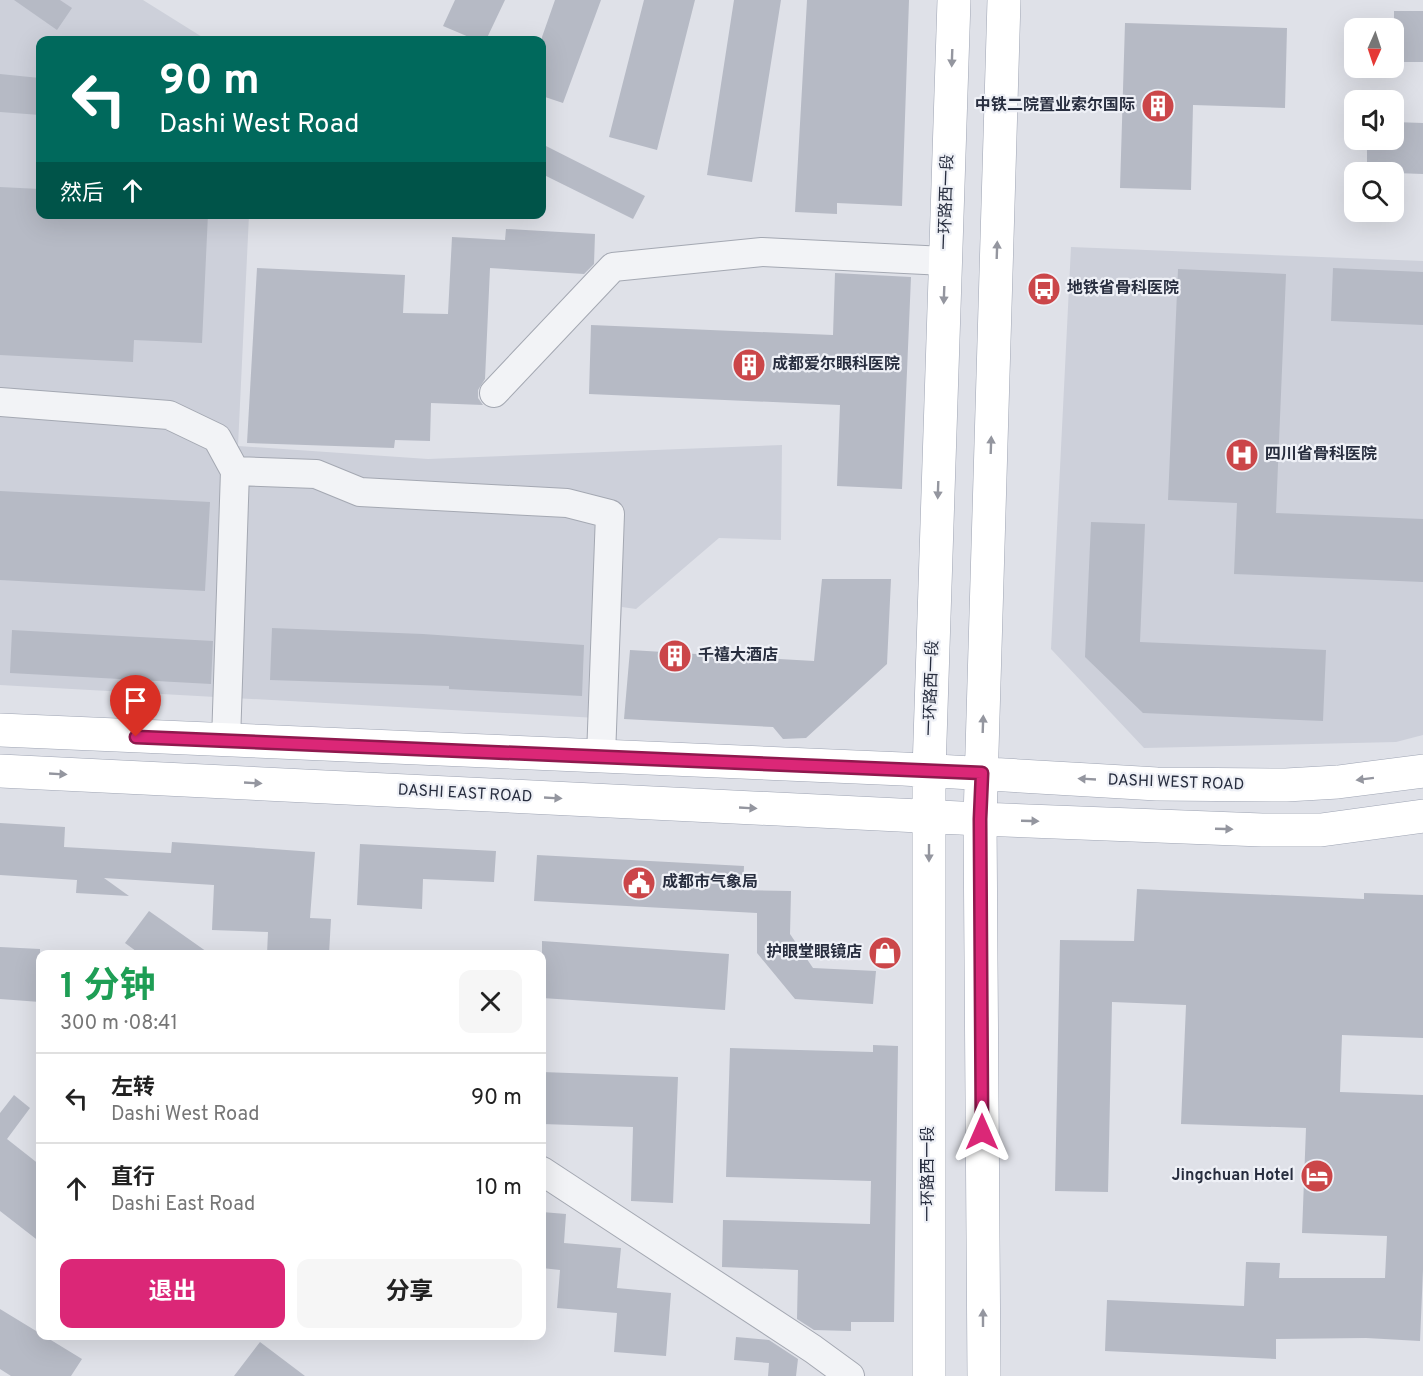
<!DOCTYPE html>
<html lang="zh">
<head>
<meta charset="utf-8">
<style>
  :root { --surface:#fff; --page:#f6f6f6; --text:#222; --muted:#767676; --line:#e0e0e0; --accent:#db2777 }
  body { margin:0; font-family:Overpass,"Noto Sans SC",sans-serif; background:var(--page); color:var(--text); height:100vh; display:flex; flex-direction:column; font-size:22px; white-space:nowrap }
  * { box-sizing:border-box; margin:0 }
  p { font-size:20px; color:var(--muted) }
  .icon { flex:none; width:33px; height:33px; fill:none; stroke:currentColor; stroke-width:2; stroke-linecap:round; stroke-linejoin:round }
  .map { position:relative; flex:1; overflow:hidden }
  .details { position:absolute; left:36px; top:950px; width:510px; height:390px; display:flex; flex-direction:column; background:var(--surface); border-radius:12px; box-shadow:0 6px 24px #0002 }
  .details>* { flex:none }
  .guide { position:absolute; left:36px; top:36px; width:510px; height:183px; border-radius:12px; box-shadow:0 6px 24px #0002; background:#00695c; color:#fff; overflow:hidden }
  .needle { width:39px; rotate:183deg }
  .controls { position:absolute; left:1344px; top:18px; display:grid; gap:12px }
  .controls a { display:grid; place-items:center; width:60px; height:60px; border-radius:12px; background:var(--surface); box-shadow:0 6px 24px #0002; font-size:30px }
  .pin { position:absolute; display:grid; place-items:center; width:51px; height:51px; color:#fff; margin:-62px -26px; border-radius:50% 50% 50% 0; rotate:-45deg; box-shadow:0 0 6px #0007 }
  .pin .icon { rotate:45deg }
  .me { position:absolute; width:66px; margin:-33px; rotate:0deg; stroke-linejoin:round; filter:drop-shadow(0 0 4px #0008) }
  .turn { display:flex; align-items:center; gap:21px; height:126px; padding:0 24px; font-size:27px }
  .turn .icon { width:78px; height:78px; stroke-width:2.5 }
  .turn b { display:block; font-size:42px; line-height:51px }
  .then { display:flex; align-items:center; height:57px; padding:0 24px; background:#0003; gap:12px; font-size:22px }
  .round { display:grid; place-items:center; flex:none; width:63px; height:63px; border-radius:12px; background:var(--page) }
  .headline { display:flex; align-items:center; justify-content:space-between; height:102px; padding:0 24px }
  h1 { font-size:36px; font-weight:700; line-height:45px; color:#1e9e55 }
  .primary-button { display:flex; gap:12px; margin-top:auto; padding:12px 24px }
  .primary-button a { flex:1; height:69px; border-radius:12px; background:var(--accent); color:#fff; font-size:24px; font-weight:700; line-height:69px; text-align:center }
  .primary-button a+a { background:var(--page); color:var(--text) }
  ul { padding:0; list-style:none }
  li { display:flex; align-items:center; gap:18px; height:90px; padding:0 24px; border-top:2px solid var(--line) }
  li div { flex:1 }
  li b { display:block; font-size:22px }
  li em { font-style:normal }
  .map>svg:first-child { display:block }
  .built { fill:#cdd0da }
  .building { fill:#b6bac5 }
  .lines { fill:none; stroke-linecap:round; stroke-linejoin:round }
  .minor-casing { stroke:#a4a8b2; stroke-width:30 }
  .major-casing { stroke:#9ea4b3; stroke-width:34 }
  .minor { stroke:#f2f3f6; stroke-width:28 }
  .major { stroke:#fff; stroke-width:33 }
  .oneway { fill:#94969f }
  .route-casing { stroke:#8e194d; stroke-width:15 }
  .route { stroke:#db2777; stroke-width:10 }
  .labels { text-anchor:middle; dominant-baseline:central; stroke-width:4.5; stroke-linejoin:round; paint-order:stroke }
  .poi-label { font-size:16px; font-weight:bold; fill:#282e3f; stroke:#eef0f6; text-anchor:start }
  .street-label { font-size:16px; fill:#282e3f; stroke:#eef0f6 }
</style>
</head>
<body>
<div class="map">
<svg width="1423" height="1376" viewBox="0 0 1423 1376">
  <rect width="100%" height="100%" fill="#dfe1e8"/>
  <path class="built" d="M 0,0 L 143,0 L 207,40 L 40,40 L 40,214 L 249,215 L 238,446 L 428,459 L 782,445 L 781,540 L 719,538 L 636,609 L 622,607 L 615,719 L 0,685 Z
    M 1071,247 L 1423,261 L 1423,735 L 1396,742 L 1144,748 L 1051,649 Z"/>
  <path class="building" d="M 14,0 L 60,0 L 72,8 L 57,30 Z
    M 455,0 L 505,0 L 486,40 L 476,40 L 443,26 Z
    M 555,0 L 601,0 L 563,103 L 542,96 L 542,37 Z
    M 644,0 L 695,0 L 657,150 L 609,137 Z
    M 734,0 L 781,0 L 752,182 L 707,175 Z
    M 807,0 L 909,0 L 902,206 L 837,203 L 837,214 L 795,212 Z
    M 1394,11 L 1423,11 L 1423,62 L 1394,62 Z
    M 1125,23 L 1287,28 L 1285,108 L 1193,105 L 1191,190 L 1120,188 Z
    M 0,74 L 40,78 L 40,115 L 0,112 Z
    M 1394,122 L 1423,123 L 1423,174 L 1367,172 L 1367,140 L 1394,140 Z
    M 542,144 L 645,196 L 633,219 L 542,174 Z
    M 0,187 L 40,189 L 40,214 L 208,214 L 202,343 L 134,340 L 133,362 L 0,355 Z
    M 506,229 L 595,234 L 594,264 L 584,274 L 490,268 L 485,379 L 478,390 L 478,398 L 483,405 L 431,403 L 430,441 L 395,440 L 394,448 L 247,443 L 257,268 L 405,275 L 403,313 L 448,314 L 452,237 L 505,240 Z
    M 1333,268 L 1423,272 L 1423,325 L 1331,321 Z
    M 1178,269 L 1286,274 L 1276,513 L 1423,519 L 1423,582 L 1234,574 L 1237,503 L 1168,500 Z
    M 835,273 L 911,277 L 902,489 L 837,486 L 840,405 L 589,394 L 591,325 L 833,335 Z
    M 0,491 L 210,502 L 205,591 L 0,580 Z
    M 1091,522 L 1145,524 L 1140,642 L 1326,650 L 1323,721 L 1143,713 L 1085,657 Z
    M 822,579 L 891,579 L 887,664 L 806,738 L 783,739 L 773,727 L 624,719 L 630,650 L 814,661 Z
    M 272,628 L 423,634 L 584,645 L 582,696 L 449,689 L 449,686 L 270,680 Z
    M 12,630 L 213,641 L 211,684 L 10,673 Z
    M 0,823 L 65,827 L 64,847 L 171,853 L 172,842 L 315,852 L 310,918 L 331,919 L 329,954 L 267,954 L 268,932 L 212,930 L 214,885 L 104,878 L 129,896 L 76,893 L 77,880 L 0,875 Z
    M 360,844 L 496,851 L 494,882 L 423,879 L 422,909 L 357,905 Z
    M 537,855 L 744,866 L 743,890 L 791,891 L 790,934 L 813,968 L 876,971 L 873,1004 L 795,999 L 757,953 L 757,913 L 534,901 Z
    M 1137,889 L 1364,899 L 1364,893 L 1423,895 L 1423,1038 L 1342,1035 L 1340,1092 L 1423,1095 L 1423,1270 L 1420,1341 L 1366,1338 L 1276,1339 L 1276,1359 L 1105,1351 L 1107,1300 L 1244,1306 L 1246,1262 L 1280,1263 L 1279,1278 L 1385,1278 L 1387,1236 L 1302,1233 L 1306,1128 L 1181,1124 L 1186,1005 L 1112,1002 L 1108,1192 L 1055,1191 L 1060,940 L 1134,941 Z
    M 149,911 L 210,954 L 140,954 L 125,943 Z
    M 542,941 L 729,954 L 725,1010 L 542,998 Z
    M 0,947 L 40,949 L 40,1002 L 0,999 Z
    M 873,1045 L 898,1046 L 894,1322 L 851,1322 L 851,1331 L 814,1330 L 797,1319 L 798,1270 L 722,1267 L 723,1220 L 870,1224 L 871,1181 L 726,1177 L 730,1048 L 873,1052 Z
    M 542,1072 L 678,1077 L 673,1203 L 631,1201 L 633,1127 L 542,1124 Z
    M 14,1095 L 30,1108 L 7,1139 L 40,1165 L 40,1242 L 0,1211 L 0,1113 Z
    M 542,1212 L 566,1214 L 564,1243 L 621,1248 L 617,1288 L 671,1293 L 666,1356 L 614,1352 L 617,1313 L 557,1308 L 560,1270 L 542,1268 Z
    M 0,1309 L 82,1359 L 71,1376 L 11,1376 L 0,1369 Z
    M 736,1337 L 769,1340 L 798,1359 L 796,1376 L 768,1376 L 769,1363 L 734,1360 Z
    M 260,1342 L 305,1376 L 234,1376 Z"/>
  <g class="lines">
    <g class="minor-casing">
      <path id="minor" d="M 494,393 L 613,267 L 762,252 L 945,261
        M 0,402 L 169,415 L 217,438 L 235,471
        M 226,741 L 235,471 L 316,474 L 360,492 L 567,503 L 610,514 L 601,756
        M 542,1171 L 813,1349 L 850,1376"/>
    </g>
    <g class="major-casing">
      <path id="major" d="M 0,730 L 903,769 L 1157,784 L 1286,785 L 1338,782 L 1423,771
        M 0,771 L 980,819 L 1262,830 L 1321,830 L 1423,816
        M 929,1376 L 929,771 L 954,0
        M 984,1376 L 980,819 L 1004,0"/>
    </g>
    <use href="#minor" class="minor"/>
    <use href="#major" class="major"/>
  </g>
  <defs><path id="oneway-solid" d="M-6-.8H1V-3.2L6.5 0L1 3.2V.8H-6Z" transform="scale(1.5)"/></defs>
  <g class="oneway">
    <use href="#oneway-solid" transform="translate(952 58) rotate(92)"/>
    <use href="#oneway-solid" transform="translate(997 250) rotate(-88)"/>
    <use href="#oneway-solid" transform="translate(944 295) rotate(92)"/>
    <use href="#oneway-solid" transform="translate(991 445) rotate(-88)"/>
    <use href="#oneway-solid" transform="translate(938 490) rotate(92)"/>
    <use href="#oneway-solid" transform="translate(983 724) rotate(-88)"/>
    <use href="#oneway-solid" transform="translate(58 774) rotate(3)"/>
    <use href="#oneway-solid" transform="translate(1087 779) rotate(-177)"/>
    <use href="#oneway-solid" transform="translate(1365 779) rotate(173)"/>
    <use href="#oneway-solid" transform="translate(253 783) rotate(3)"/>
    <use href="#oneway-solid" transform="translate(553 798) rotate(3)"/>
    <use href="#oneway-solid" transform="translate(748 808) rotate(3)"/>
    <use href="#oneway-solid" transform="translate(1030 821) rotate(2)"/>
    <use href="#oneway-solid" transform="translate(1224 829) rotate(2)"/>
    <use href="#oneway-solid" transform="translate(929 853) rotate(90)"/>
    <use href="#oneway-solid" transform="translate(983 1318) rotate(-90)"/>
  </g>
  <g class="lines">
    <g class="route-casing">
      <path id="route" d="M 136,737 L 982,773 L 980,819 L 982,1132"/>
    </g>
    <use href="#route" class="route"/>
  </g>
  <defs>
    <g id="building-disc" transform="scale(1.725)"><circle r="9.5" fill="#cb4649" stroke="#eef0f6"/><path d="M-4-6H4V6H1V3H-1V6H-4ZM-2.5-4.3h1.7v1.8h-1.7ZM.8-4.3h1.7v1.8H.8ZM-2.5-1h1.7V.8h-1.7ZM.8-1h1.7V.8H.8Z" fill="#fff"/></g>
    <g id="bus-disc" transform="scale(1.725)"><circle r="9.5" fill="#cb4649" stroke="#eef0f6"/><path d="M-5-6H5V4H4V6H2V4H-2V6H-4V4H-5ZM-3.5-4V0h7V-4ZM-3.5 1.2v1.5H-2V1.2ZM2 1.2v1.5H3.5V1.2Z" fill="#fff"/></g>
    <g id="hospital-disc" transform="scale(1.725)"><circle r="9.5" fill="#cb4649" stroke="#eef0f6"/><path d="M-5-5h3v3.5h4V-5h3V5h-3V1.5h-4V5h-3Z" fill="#fff"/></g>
    <g id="civic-disc" transform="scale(1.725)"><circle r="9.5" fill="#cb4649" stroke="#eef0f6"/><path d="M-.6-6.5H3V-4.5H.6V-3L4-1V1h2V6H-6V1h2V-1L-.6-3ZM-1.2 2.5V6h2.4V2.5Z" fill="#fff"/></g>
    <g id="shop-disc" transform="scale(1.725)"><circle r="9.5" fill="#cb4649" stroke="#eef0f6"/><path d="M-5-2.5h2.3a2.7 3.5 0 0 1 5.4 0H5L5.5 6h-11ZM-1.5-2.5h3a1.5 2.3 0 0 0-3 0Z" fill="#fff"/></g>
    <g id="hotel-disc" transform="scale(1.725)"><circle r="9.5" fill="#cb4649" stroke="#eef0f6"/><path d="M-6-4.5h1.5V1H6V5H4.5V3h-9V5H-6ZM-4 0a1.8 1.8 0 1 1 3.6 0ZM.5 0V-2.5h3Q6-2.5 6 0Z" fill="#fff"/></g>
  </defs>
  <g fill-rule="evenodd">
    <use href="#building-disc" x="1158" y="106"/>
    <use href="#bus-disc" x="1044" y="289"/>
    <use href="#building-disc" x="749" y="365"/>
    <use href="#hospital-disc" x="1242" y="455"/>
    <use href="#building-disc" x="675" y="656"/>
    <use href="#civic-disc" x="639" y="883"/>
    <use href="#shop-disc" x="885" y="953"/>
    <use href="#hotel-disc" x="1317" y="1176"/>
  </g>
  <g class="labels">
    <g class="poi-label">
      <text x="1135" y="106" text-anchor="end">中铁二院置业索尔国际</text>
      <text x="1067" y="289">地铁省骨科医院</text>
      <text x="772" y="365">成都爱尔眼科医院</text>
      <text x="1265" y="455">四川省骨科医院</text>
      <text x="698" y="656">千禧大酒店</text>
      <text x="662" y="883">成都市气象局</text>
      <text x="862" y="953" text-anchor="end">护眼堂眼镜店</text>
      <text x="1294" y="1176" text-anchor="end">Jingchuan Hotel</text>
    </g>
    <g class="street-label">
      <text transform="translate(947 202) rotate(-88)">一环路西一段</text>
      <text transform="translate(932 688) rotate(-88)">一环路西一段</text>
      <text transform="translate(1176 783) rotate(2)">DASHI WEST ROAD</text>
      <text transform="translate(465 794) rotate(3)">DASHI EAST ROAD</text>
      <text transform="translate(929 1174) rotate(-90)">一环路西一段</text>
    </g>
  </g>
</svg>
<div class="controls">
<a><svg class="needle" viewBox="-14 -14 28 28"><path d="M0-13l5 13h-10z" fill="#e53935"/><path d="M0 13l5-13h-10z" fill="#767676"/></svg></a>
<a><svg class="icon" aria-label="sound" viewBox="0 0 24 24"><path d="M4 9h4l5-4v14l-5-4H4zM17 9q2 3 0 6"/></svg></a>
<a><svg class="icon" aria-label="search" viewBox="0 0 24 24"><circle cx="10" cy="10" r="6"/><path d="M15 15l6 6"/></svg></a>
</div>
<div class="pin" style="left:136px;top:737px;background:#d93025"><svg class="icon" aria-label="arrive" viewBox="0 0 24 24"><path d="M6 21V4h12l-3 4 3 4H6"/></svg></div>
<svg class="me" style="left:982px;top:1132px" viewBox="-20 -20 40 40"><path d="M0-17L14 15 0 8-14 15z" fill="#db2777" stroke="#fff" stroke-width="4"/></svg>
<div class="guide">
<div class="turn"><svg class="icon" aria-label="left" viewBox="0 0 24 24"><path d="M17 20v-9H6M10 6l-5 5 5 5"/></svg><div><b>90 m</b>Dashi West Road</div></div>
<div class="then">然后<svg class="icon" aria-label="ahead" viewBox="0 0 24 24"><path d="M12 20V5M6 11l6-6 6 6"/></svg></div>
</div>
<section class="details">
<div class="headline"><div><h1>1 分钟</h1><p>300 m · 08:41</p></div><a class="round"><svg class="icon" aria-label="close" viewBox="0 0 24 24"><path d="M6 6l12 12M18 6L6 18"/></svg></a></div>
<ul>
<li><svg class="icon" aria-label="left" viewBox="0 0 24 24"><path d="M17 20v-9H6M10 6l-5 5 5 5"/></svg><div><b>左转</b><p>Dashi West Road</p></div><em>90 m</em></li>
<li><svg class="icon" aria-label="ahead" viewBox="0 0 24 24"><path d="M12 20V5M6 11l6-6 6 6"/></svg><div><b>直行</b><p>Dashi East Road</p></div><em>10 m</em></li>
</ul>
<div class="primary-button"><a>退出</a><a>分享</a></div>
</section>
</div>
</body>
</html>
